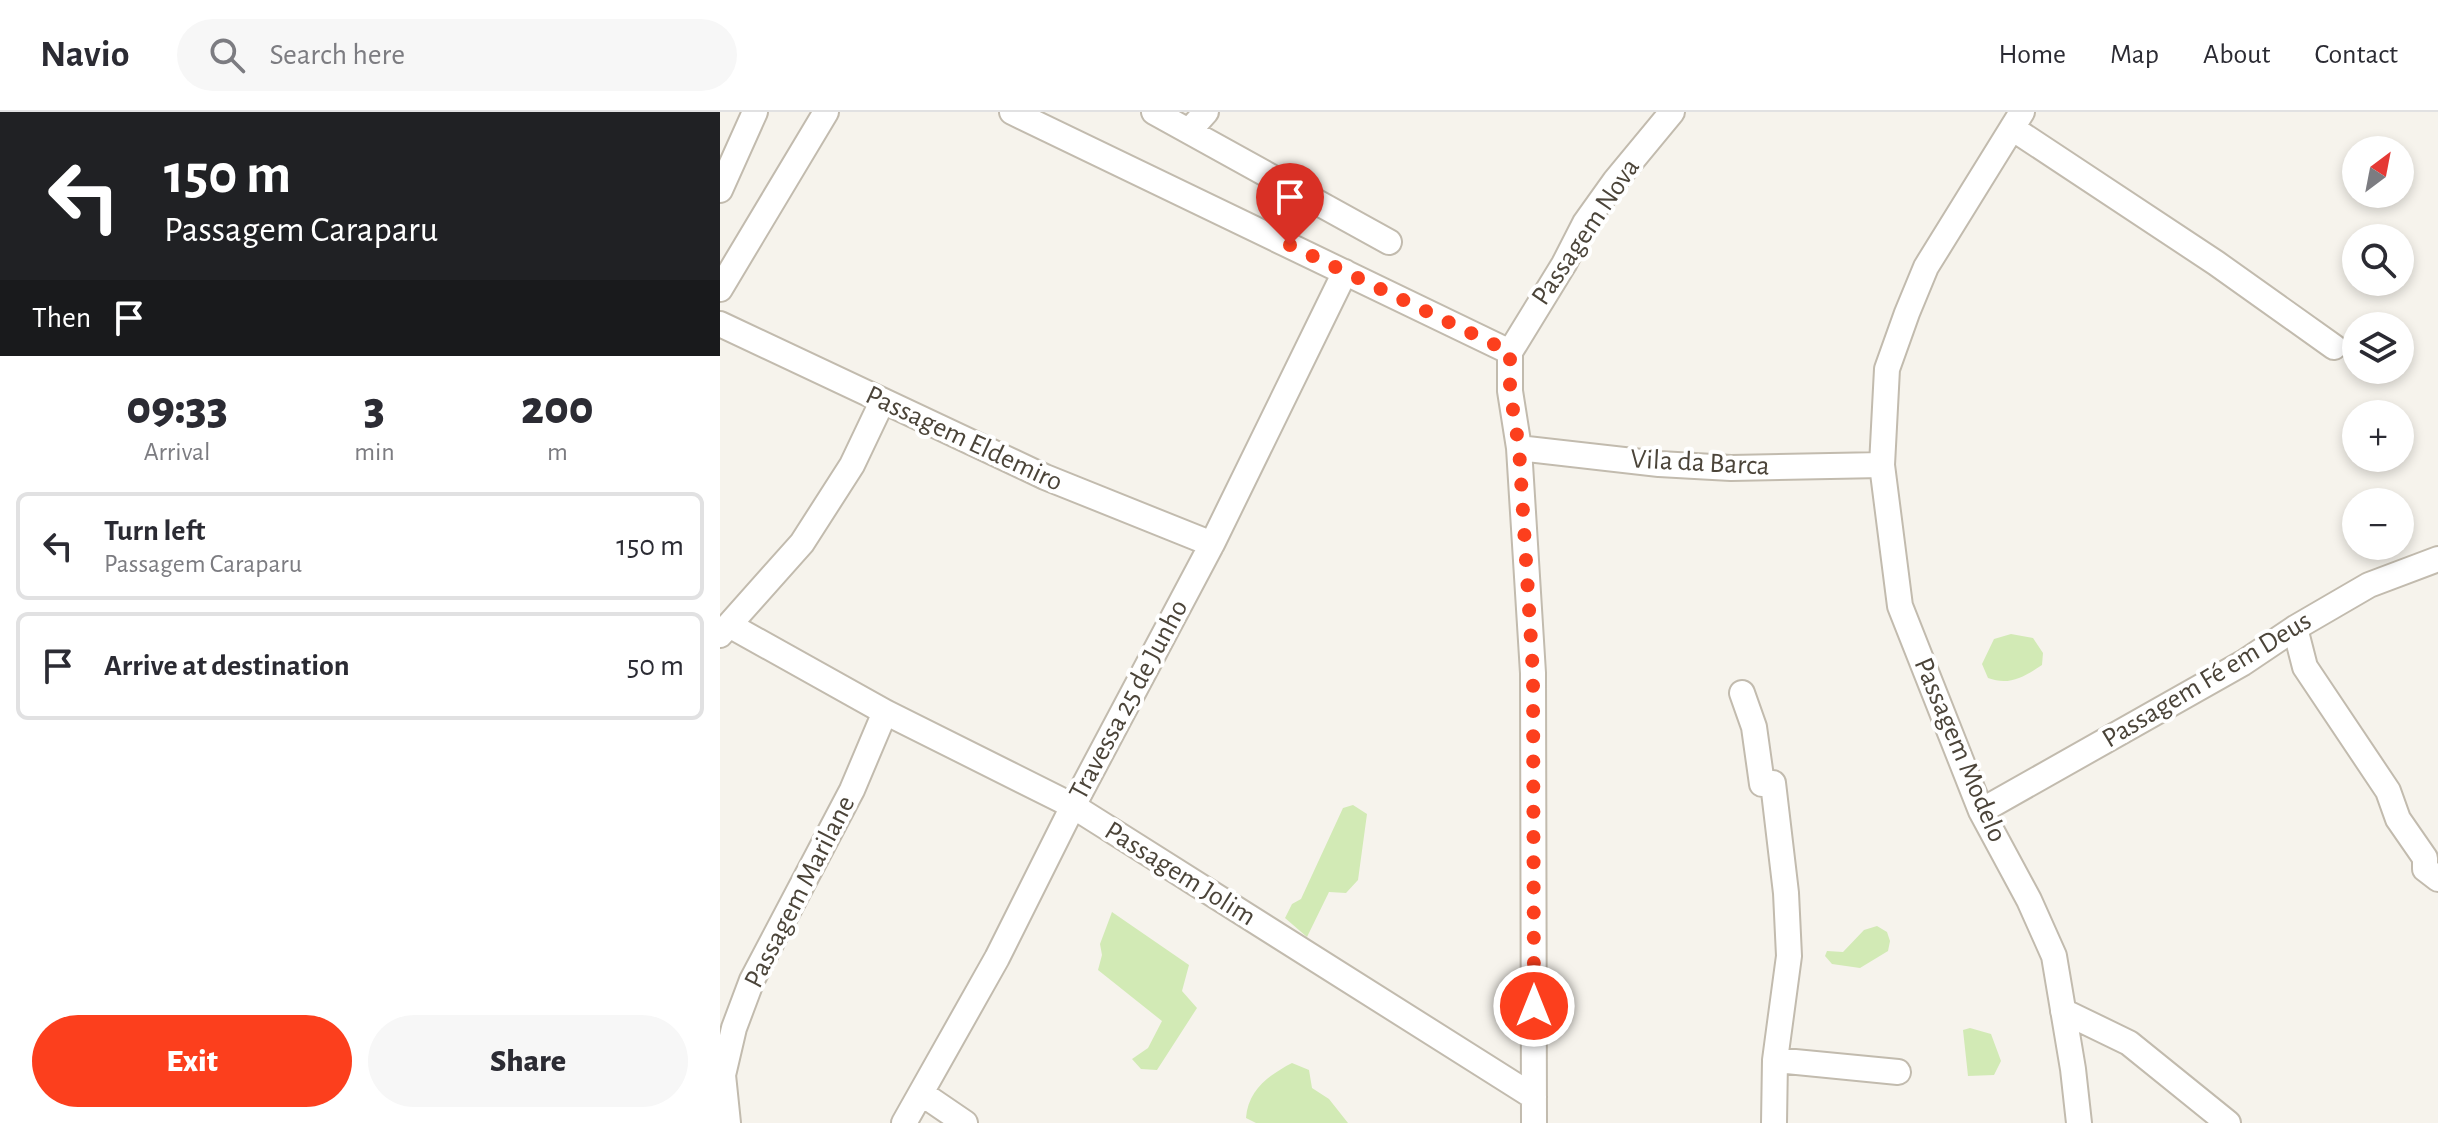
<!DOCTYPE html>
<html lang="en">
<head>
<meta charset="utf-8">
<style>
  :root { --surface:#fff; --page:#f7f7f7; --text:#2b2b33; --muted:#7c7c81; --line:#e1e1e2; --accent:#fc3f1d }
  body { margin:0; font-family:"Alegreya Sans",sans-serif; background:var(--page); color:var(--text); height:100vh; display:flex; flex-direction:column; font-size:30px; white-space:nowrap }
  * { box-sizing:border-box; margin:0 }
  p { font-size:26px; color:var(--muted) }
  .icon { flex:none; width:44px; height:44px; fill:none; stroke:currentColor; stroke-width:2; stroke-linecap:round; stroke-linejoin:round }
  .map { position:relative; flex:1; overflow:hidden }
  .side { display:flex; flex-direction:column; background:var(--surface); width:720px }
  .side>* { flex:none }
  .guide { background:#202124; color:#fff; overflow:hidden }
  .needle { width:52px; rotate:32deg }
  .buttons { position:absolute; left:1622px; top:24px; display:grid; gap:16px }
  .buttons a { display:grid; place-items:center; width:72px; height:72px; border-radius:50%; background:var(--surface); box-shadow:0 4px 12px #0003; font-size:40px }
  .pin { position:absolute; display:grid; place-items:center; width:68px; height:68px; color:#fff; margin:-82px -34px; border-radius:50% 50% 50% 0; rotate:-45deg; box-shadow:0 0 8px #0007 }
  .pin .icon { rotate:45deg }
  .me { position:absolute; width:88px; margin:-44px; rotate:0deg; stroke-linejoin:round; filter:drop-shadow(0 0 6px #0008) }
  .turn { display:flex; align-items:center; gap:28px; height:168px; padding:0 32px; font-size:36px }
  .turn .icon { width:104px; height:104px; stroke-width:2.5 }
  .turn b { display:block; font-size:56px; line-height:68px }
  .then { display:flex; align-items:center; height:76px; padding:0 32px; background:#0003; gap:16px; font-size:30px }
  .eta { display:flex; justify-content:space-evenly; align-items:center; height:136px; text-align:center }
  .eta b { font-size:48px; font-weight:800; line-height:56px }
  .action { display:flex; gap:16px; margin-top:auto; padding:16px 32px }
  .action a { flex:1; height:92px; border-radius:48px; background:var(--accent); color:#fff; font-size:32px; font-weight:800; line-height:92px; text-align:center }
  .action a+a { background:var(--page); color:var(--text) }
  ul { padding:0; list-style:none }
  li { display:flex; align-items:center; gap:24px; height:108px; margin:0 16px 12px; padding:0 16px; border:4px solid var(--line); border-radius:12px }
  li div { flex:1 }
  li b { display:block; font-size:30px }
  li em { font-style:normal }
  header { display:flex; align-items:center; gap:48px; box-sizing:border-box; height:112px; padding:0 40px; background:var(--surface); border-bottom:2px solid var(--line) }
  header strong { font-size:38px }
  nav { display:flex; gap:44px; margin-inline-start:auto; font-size:28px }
  .search { width:560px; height:72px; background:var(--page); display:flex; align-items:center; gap:20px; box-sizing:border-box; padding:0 28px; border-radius:44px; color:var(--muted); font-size:30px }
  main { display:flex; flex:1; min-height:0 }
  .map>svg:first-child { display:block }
  .green { fill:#d2eab5 }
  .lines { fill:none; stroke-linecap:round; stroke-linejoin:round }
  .minor-casing { stroke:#c2bbae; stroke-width:28 }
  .minor { stroke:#fff; stroke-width:24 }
  .route { stroke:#fc3f1d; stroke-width:14; stroke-dasharray:0 25.2 }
  .labels { text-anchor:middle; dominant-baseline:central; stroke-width:8; stroke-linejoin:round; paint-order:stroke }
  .street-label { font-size:28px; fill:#4b4439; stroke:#fff }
</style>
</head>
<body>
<header>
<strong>Navio</strong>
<div class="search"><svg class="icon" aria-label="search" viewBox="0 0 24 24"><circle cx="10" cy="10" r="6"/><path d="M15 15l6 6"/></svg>Search here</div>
<nav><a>Home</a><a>Map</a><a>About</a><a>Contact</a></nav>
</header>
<main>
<section class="side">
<div class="guide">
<div class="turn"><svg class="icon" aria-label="left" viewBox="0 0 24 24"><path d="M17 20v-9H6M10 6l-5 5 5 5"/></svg><div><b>150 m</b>Passagem Caraparu</div></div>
<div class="then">Then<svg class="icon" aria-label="arrive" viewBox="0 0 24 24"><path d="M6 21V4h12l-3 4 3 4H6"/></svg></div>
</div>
<div class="eta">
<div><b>09:33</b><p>Arrival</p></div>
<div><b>3</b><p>min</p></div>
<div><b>200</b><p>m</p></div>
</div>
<ul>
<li><svg class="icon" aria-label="left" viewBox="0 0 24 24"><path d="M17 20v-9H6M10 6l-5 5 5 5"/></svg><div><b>Turn left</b><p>Passagem Caraparu</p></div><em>150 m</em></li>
<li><svg class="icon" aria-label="arrive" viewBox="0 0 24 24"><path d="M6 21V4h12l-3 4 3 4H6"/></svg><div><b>Arrive at destination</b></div><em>50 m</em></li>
</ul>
<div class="action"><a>Exit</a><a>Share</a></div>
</section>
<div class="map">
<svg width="1718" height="1011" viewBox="0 0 1718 1011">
  <rect width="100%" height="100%" fill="#f6f3ec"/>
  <path class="green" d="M 1291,522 L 1313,526 L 1323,541 L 1322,553 C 1304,565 1289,574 1268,566 L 1262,552 L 1274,527 Z
    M 633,693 L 647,702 L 638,768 L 626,781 L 609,780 L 587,825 L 565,806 L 572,792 L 581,787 L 623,696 Z
    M 392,800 L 469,853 L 462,879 L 477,896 L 437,958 L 421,957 L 412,947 L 428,936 L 442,909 L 378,858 L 382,843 L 380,832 Z
    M 1157,814 L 1167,820 L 1170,829 L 1168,839 L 1140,856 L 1112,852 L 1105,844 L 1107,839 L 1123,840 L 1144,818 Z
    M 1250,916 L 1271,922 L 1281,949 L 1274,963 L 1248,964 L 1243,918 Z
    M 572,951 L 589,958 L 592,976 L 609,987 L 628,1011 L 536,1011 L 526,1006 C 528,978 549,963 572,951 Z"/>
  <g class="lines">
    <g class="minor-casing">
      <path id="minor" d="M 292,0 L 790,240
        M 434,0 L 669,130
        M 1302,0 L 1206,155 L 1187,201 L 1167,257 L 1162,353 L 1180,494 L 1261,699 L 1309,788 L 1334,844 L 1353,957 L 1359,1011
        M 1292,16 L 1496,151 L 1614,235
        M 469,19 L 486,0
        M 0,78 L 35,0
        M 0,177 L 106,0
        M 0,212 L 325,365 L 492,432
        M 799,336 L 939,352 L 1011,356 L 1162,353
        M 11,514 L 165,600 L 353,694 L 814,985
        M 1575,516 L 1585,555 L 1668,679 L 1678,707 L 1705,746 L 1705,757 L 1718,767
        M 0,523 L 82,431 L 132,353 L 162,290
        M 1022,581 L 1034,615 L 1042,672 L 1053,671 L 1066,781 L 1069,844 L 1055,948 L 1054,1011
        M 1261,699 L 1523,551 L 1575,516 L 1649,473 L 1718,447
        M 1343,899 L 1409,931 L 1508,1011
        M 1055,948 L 1178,960
        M 201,981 L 245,1011
        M 8,1011 L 3,963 L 14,916 L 32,868 L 132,678 L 165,600
        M 184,1011 L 277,846 L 353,694 L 492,432 L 625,160
        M 814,1011 L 813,561 L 799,336 L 790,279 L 790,240 L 844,152 L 865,111 L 895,69 L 952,0"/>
    </g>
    <use href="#minor" class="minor"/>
  </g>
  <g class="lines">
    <path class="route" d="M 570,133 L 790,240 L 790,279 L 799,336 L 813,561 L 814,894"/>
  </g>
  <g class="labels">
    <g class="street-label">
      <text transform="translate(866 120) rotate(-56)">Passagem Nova</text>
      <text transform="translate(244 327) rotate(25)">Passagem Eldemiro</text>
      <text transform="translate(980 351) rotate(3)">Vila da Barca</text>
      <text transform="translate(1487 568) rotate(-31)">Passagem Fé em Deus</text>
      <text transform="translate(409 588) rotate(-62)">Travessa 25 de Junho</text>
      <text transform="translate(1240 638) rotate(67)">Passagem Modelo</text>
      <text transform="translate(460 762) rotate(32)">Passagem Jolim</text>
      <text transform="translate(80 780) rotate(-63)">Passagem Marilane</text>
    </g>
  </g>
</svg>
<div class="buttons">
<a><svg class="needle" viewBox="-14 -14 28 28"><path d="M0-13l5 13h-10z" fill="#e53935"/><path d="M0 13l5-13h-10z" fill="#7c7c81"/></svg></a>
<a><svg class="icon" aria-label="search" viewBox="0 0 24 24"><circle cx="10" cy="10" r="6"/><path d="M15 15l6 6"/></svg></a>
<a><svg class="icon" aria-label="layers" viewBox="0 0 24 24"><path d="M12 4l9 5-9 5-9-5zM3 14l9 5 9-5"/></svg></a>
<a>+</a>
<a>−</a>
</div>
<div class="pin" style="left:570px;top:133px;background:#d93025"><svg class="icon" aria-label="arrive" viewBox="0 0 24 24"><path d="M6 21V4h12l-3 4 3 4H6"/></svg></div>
<svg class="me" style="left:814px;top:894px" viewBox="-20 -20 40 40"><circle r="17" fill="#fc3f1d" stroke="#fff" stroke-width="3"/><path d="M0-11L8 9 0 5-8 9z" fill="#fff"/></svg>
</div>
</main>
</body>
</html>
